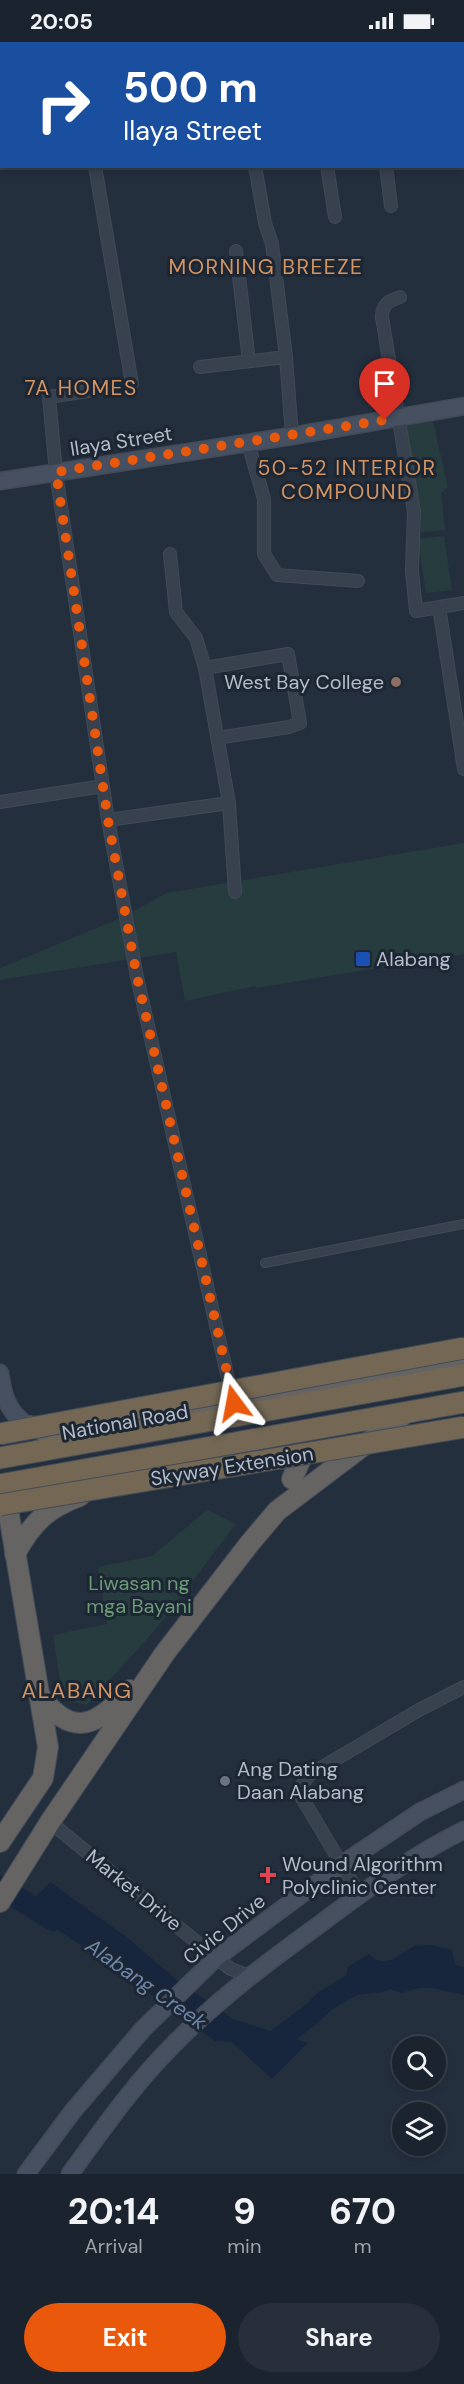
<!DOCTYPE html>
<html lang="en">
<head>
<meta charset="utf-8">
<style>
  :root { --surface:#1b232e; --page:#282f3a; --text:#f1f3f6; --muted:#a0a4aa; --line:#39404a; --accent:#ea580c }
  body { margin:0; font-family:"DM Sans",sans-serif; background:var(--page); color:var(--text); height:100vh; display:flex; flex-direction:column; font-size:22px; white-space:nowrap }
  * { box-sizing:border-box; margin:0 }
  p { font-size:20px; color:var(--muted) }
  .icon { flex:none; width:33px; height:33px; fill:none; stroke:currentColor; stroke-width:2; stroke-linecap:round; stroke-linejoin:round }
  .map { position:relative; height:2132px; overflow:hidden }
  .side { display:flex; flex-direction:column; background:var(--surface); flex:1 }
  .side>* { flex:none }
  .banner { position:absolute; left:0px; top:0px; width:465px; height:126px; box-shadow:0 3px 9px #0003,0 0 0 2px var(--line); background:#1a4fa0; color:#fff; overflow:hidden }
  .buttons { position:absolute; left:392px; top:1994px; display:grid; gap:12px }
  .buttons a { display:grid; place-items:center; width:54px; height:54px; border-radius:50%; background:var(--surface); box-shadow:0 3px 9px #0003,0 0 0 2px var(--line); font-size:30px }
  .pin { position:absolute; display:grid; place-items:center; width:51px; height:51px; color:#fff; margin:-62px -26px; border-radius:50% 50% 50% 0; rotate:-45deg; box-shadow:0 0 6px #0007 }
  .pin .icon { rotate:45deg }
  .me { position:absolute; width:66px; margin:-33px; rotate:347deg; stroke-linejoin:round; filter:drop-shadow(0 0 4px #0008) }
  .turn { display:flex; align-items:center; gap:21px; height:126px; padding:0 24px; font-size:27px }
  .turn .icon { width:78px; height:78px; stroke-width:2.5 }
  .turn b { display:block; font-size:42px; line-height:51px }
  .eta { display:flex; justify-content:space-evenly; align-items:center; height:102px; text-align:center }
  .eta b { font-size:36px; font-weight:700; line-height:42px }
  .button { display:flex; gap:12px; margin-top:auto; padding:12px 24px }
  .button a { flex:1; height:69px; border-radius:36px; background:var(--accent); color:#fff; font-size:24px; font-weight:700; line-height:69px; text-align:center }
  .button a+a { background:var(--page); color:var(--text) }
  .status { display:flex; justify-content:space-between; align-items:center; height:42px; padding:0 30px; background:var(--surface); direction:ltr }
  .status svg { height:16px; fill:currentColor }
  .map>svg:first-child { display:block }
  .green { fill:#263c3f }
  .water { fill:#17263c }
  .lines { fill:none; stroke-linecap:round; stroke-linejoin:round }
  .river { stroke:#17263c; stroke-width:22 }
  .pedestrian-casing { stroke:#414a57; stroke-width:10 }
  .minor-casing { stroke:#414a57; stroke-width:14 }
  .secondary-casing { stroke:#414a57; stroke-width:19 }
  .trunk-casing { stroke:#434c59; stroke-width:22 }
  .motorway-casing { stroke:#434c59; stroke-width:23 }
  .pedestrian { stroke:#38414e; stroke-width:8 }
  .minor { stroke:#38414e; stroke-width:12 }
  .secondary { stroke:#465061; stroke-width:16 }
  .trunk { stroke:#656462; stroke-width:20 }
  .motorway { stroke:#746855; stroke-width:21 }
  .motorway-bridge-casing { stroke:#434c59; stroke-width:23; stroke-linecap:butt }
  .motorway-bridge { stroke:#746855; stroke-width:21 }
  .route { stroke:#ea580c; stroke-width:10; stroke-dasharray:0 18 }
  .education-dot { fill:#8d6e63; stroke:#1d2633; stroke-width:2 }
  .transit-dot { fill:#1a4fb4; stroke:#1d2633; stroke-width:2 }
  .worship-dot { fill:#6b7280; stroke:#1d2633; stroke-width:2 }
  .health-dot { fill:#e0444e; stroke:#1d2633; stroke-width:2 }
  .labels { text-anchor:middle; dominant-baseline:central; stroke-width:6; stroke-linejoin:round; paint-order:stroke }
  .street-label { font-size:20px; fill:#b4bcc9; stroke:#1d2633 }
  .poi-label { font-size:20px; fill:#b4bcc9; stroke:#1d2633; text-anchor:start }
  .park-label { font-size:20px; fill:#6b9a76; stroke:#1d2633 }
  .neighbourhood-label { font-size:21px; letter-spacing:1.5px; fill:#d59563; stroke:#1d2633 }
  .water-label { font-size:21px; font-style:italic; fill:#6d86a8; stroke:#1d2633 }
  .quarter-label { font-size:22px; letter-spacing:1.5px; fill:#d59563; stroke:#1d2633 }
</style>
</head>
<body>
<div class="status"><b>20:05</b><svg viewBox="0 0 49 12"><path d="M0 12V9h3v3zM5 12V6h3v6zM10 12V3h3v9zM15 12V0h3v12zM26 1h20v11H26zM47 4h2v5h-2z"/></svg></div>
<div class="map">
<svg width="464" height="2132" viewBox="0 0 464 2132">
  <rect width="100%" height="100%" fill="#242f3e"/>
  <path class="green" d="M 433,379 L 448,445 L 441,451 L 445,488 L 421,490 L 407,384 Z
    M 444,494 L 452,548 L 426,551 L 418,497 Z
    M 464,801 L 464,912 L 256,946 L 255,944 L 185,959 L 176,910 L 0,938 L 0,926 L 116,878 L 167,851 Z
    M 207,1468 L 236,1482 L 155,1588 L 87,1663 L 63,1658 L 53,1593 L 107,1582 L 98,1525 L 152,1514 Z"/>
  <path class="water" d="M 50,1840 L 129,1897 L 179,1940 L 233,1977 L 308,2001 L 272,2037 L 232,2000 L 215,1999 L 123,1932 L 26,1866 Z
    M 430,1903 L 452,1908 L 455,1922 L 464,1925 L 464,1953 L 432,1946 L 419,1946 L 401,1951 L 382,1944 L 361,1948 L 345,1938 L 348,1925 L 368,1912 C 388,1929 398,1911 415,1904 C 420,1903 425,1903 430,1903 Z"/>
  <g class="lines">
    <path class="river" d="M 0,1845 L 53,1878
      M 259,2001 L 269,2004 L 314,1970 L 326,1958 L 354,1942 L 382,1939"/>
    <g class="pedestrian-casing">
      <path id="pedestrian" d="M 265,1221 L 464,1182"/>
    </g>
    <g class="minor-casing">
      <path id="minor" d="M 95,124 L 132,342 L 49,355 L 56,431 L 108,778 L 137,935 L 232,1354
        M 255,124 L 265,181 L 272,202 L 286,315 L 292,394
        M 327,124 L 335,175
        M 386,124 L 391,164
        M 236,209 L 249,319
        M 400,255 C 389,259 382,262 382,275 L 414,470 L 412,529 L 416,569 L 464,561
        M 200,325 L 286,315
        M 248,401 L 264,457 L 264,512 L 277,533 L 358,539
        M 170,512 L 176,570 L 196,596 L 205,626 L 229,761 L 235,850
        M 439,565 L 464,727
        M 205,626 L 288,612 L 300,681 L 289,685 L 217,696
        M 0,760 L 103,744
        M 108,778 L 229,761
        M 50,1780 L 216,1916 L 231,1927 L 249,1934
        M 360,1853 L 302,1756 L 302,1743 L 309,1733 L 419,1668 L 464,1645"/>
    </g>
    <g class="secondary-casing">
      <path id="secondary" d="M 0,439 L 292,394 L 464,364
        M 0,1331 C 3,1352 6,1366 23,1380
        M 26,2132 L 73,2069 L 143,1987 L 216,1916 L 341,1823 L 420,1770 L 464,1748
        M 70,2132 C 102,2088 134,2042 172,2004 C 216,1959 265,1922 316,1885 C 363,1850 411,1814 464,1788"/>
    </g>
    <g class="trunk-casing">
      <path id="trunk" d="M 31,1384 L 54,1393 L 464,1321
        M 283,1417 L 297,1414 L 301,1417 L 292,1437
        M 15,1512 C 32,1481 47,1466 80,1454
        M 41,1655 C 74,1698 98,1682 130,1648
        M 0,1800 L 43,1736 L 48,1705 L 5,1449
        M 0,1860 L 50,1780 L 165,1611 L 250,1501 L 277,1469 L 400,1376"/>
    </g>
    <g class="motorway-casing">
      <path id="motorway" d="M 0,1416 L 464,1333
        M 0,1443 L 464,1360"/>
    </g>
    <use href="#pedestrian" class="pedestrian"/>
    <use href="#minor" class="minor"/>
    <use href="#secondary" class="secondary"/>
    <use href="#trunk" class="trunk"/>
    <use href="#motorway" class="motorway"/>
    <g class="motorway-bridge-casing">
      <path id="motorway-bridge" d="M 0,1392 L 464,1306
        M 0,1463 L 464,1385"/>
    </g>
    <use href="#motorway-bridge" class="motorway-bridge"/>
  </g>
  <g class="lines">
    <path class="route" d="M 234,1361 L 137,935 L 108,778 L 56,430 L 385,378"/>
  </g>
  <circle class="education-dot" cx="396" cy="640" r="6"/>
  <rect class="transit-dot" x="355" y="909" width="16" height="16" rx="3"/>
  <circle class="worship-dot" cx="225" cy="1739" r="6"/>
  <path class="health-dot" d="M265 1824h6v6h6v6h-6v6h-6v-6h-6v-6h6z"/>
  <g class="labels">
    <g class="street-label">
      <text transform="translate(121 399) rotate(-9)">Ilaya Street</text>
      <text transform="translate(125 1380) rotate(-10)">National Road</text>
      <text transform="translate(232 1424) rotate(-9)">Skyway Extension</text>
      <text transform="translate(134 1848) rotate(39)">Market Drive</text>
      <text transform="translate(224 1887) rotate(-39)">Civic Drive</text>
    </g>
    <g class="poi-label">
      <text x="384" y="640" text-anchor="end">West Bay College</text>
      <text x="376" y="917">Alabang</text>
      <text x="237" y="1727">Ang Dating<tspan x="237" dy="23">Daan Alabang</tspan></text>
      <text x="282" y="1822">Wound Algorithm<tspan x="282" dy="23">Polyclinic Center</tspan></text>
    </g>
    <g class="park-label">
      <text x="139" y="1541">Liwasan ng<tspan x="139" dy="23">mga Bayani</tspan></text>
    </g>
    <g class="neighbourhood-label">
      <text x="266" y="225">MORNING BREEZE</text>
      <text x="81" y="346">7A HOMES</text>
      <text x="347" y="426">50-52 INTERIOR<tspan x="347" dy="24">COMPOUND</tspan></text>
    </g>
    <g class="water-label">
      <text transform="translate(146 1942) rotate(35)">Alabang Creek</text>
    </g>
    <g class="quarter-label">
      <text x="77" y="1648">ALABANG</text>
    </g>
  </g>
</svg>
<div class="buttons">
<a><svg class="icon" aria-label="search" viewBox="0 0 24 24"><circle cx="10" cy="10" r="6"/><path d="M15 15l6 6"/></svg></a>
<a><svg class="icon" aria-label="layers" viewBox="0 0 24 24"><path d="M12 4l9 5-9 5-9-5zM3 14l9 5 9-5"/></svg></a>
</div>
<div class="pin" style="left:385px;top:378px;background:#d93025"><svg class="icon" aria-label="arrive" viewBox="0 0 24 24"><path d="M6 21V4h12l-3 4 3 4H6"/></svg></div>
<svg class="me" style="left:234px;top:1361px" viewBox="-20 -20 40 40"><path d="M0-17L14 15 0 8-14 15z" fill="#ea580c" stroke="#fff" stroke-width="4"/></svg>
<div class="banner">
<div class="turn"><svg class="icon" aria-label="right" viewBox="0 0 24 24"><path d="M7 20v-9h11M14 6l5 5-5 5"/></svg><div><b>500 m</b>Ilaya Street</div></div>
</div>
</div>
<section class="side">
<div class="eta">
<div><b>20:14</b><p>Arrival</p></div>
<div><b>9</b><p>min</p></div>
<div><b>670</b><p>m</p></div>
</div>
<div class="button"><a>Exit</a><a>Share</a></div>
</section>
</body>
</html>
